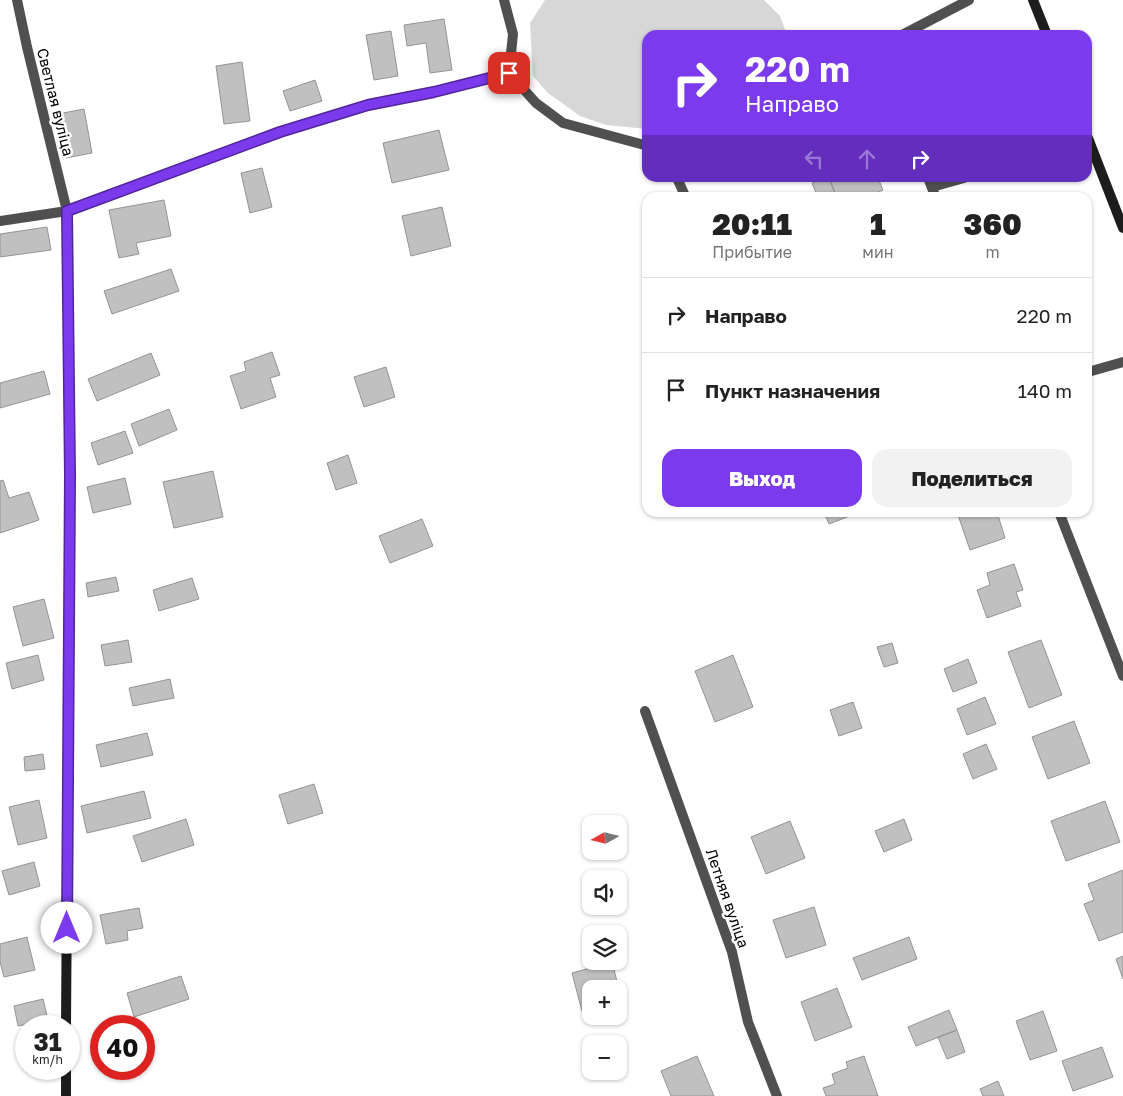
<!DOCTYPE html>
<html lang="ru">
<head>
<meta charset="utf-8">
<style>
  :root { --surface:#fff; --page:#f2f2f2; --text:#222; --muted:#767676; --line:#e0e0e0; --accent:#7c3aed }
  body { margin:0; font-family:"Golos Text",sans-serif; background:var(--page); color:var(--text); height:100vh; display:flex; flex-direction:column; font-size:19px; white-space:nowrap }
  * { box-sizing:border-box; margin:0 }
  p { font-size:16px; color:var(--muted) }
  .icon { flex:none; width:28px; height:28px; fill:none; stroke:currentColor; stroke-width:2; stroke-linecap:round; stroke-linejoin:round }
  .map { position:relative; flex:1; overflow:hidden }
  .details { position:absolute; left:642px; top:192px; width:450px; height:325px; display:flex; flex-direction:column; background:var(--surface); border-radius:15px; box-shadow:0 1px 4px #0004 }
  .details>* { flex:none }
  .top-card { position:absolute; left:642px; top:30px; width:450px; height:152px; border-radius:15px; box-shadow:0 1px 4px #0004; background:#7c3aed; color:#fff; overflow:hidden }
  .needle { width:32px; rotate:262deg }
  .controls { position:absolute; left:582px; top:815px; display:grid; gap:10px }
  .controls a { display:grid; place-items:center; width:45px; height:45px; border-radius:10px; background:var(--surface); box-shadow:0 1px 4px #0004; font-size:25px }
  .speed { position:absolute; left:15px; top:1015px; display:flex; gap:10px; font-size:25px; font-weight:700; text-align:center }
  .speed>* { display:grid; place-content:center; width:65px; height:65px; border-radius:50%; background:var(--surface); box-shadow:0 1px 4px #0004; line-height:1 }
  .speed small { font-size:12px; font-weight:400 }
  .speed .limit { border:8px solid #d22; background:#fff; color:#111 }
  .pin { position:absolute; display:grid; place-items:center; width:42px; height:42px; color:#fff; margin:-21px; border-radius:10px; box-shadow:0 2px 8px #0006 }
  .me { position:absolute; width:55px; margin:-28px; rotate:0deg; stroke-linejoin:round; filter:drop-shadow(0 0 4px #0008) }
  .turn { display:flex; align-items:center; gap:18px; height:105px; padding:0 20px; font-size:22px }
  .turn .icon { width:65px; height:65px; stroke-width:2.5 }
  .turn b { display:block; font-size:35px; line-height:42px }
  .lanes { display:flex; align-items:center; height:48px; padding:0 20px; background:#0003; justify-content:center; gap:25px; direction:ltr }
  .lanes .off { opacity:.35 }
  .eta { display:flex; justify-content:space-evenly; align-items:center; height:85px; text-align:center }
  .eta b { font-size:30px; font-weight:800; line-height:35px }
  .cta { display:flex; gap:10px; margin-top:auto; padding:10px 20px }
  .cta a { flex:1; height:58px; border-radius:15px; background:var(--accent); color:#fff; font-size:20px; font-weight:800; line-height:58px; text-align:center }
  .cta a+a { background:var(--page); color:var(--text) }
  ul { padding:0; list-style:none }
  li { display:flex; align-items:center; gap:15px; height:75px; padding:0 20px; border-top:1px solid var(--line) }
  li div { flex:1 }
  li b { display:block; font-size:19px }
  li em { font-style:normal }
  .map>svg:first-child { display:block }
  .green { fill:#d7d7d7 }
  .building { fill:#c0c0c0; stroke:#949494 }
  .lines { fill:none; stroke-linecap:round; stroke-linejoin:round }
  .lane { stroke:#505050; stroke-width:10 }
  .street { stroke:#505050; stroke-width:10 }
  .secondary { stroke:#1d1d1d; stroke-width:10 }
  .route-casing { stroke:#51269a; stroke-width:12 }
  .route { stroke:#7c3aed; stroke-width:9 }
  .labels { text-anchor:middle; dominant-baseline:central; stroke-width:5; stroke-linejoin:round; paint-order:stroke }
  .street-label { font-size:15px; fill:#000; stroke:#fff }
</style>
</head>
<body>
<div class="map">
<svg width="1123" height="1096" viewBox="0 0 1123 1096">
  <rect width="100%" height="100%" fill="#fff"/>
  <path class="green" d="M 545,0 L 764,0 L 780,16 L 787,35 L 648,35 L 647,129 L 606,125 L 580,116 L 548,93 L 533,76 L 530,23 Z"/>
  <path class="building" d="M 444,19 L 452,70 L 430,73 L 426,43 L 407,46 L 404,25 Z
    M 391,31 L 398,76 L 374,80 L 366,35 Z
    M 242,62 L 250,121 L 224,124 L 216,66 Z
    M 315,80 L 322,101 L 290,111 L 283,91 Z
    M 84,109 L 92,153 L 66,158 L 58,114 Z
    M 439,130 L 449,170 L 392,183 L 383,143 Z
    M 262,168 L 272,207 L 250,213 L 241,173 Z
    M 826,178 L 829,178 L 837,198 L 818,198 L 812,183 Z
    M 829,178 L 878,178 L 883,190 L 865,198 L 837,198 Z
    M 164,200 L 171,236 L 136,243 L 139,254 L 119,258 L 109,210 Z
    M 442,207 L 451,246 L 411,256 L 402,216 Z
    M 47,227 L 51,250 L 0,257 L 0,234 Z
    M 171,269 L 179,291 L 112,314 L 104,291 Z
    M 272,352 L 280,375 L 270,378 L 276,397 L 241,409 L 230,376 L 246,371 L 244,362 Z
    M 151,353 L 160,375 L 97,401 L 88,379 Z
    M 386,367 L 395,397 L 364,407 L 354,377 Z
    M 44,371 L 50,394 L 0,408 L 0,383 Z
    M 169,409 L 177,430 L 139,446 L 131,424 Z
    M 125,431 L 133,453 L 98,465 L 91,443 Z
    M 348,455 L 357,483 L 336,490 L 327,463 Z
    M 213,471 L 223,517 L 174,528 L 163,482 Z
    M 125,478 L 131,504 L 93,513 L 87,487 Z
    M 3,480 L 9,498 L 29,492 L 39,520 L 0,533 L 0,481 Z
    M 824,512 L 860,512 L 829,524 Z
    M 966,512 L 997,512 L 1005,538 L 970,550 L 958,515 Z
    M 422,519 L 433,546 L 390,563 L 379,536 Z
    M 1014,564 L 1023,590 L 1016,592 L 1021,606 L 987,618 L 977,590 L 990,585 L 987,573 Z
    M 116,577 L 119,591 L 88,597 L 86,583 Z
    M 192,578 L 199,599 L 159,611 L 153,590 Z
    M 44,599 L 54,638 L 23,646 L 13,607 Z
    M 128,640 L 132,662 L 105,666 L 101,645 Z
    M 1041,640 L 1062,695 L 1029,708 L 1008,652 Z
    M 892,643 L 898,663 L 884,667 L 877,647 Z
    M 38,655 L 44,680 L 12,689 L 6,663 Z
    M 733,655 L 753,707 L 715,722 L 695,671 Z
    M 968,659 L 977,683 L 953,692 L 944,669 Z
    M 170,679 L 174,698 L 133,706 L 129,688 Z
    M 985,697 L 996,724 L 967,735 L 957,709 Z
    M 853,702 L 862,728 L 839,736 L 830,710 Z
    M 1074,721 L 1090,763 L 1048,779 L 1032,737 Z
    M 147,733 L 153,755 L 101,767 L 96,745 Z
    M 986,744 L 997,769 L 973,779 L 963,754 Z
    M 43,754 L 45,769 L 25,771 L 24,757 Z
    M 314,784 L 323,813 L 288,824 L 279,795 Z
    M 144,791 L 151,818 L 87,833 L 81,806 Z
    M 39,800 L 47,838 L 18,845 L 9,807 Z
    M 1105,801 L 1120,842 L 1066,861 L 1051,821 Z
    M 186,819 L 194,845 L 142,862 L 133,836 Z
    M 904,819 L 912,840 L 884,852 L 875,831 Z
    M 790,821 L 805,858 L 766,874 L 751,837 Z
    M 34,862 L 40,886 L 9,895 L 2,871 Z
    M 1123,870 L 1123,932 L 1099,941 L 1084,904 L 1094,900 L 1088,884 Z
    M 814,907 L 826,945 L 786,958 L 773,920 Z
    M 139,908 L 143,928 L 127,931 L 128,940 L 106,944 L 100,915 Z
    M 27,937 L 35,970 L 4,977 L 0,962 L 0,944 Z
    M 909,937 L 917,959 L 862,980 L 853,958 Z
    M 1123,956 L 1123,979 L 1116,959 Z
    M 612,962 L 622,1001 L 619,1002 L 619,989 L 591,989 L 591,1009 L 582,1011 L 572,973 Z
    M 181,976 L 189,999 L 134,1017 L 127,993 Z
    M 837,988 L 852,1027 L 815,1041 L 801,1002 Z
    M 43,999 L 48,1020 L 18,1026 L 14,1006 Z
    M 949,1010 L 957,1030 L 916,1046 L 908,1027 Z
    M 1043,1011 L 1057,1051 L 1030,1060 L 1016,1021 Z
    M 957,1030 L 965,1052 L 947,1059 L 938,1037 Z
    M 144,1035 L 150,1060 L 144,1062 Z
    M 1102,1047 L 1113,1077 L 1073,1091 L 1062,1061 Z
    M 697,1056 L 714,1096 L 671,1096 L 661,1071 Z
    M 864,1056 L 878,1096 L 826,1096 L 823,1088 L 835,1084 L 832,1074 L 848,1068 L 846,1062 Z
    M 998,1081 L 1004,1096 L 983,1096 L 980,1089 Z"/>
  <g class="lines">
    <path class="lane" d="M 902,35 L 969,0
      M 509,73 L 536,103 L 563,123 L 648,146
      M 677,178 L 686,198
      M 932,187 L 964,178
      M 1088,372 L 1123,362"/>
    <path class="street" d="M 17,0 L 27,47 L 67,211
      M 928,178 L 936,198
      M 0,221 L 67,211 L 280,132 L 368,105 L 434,92 L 509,73 L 513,34 L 504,0
      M 1059,512 L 1123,676
      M 645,711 L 732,952 L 748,1022 L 777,1096"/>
    <path class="secondary" d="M 1033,0 L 1047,35
      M 1088,138 L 1123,228
      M 66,1026 L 70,476 L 67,211
      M 66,1096 L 66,1069"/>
  </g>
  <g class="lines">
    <g class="route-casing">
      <path id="route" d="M 67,928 L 70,476 L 67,211 L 280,132 L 368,105 L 434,92 L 509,73"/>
    </g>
    <use href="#route" class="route"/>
  </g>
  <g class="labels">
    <g class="street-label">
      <text transform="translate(56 102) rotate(76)">Светлая вуліца</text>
      <text transform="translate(728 898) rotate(71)">Летняя вуліца</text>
    </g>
  </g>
</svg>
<div class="controls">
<a><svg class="needle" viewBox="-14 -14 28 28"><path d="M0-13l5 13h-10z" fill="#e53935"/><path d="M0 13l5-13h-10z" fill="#767676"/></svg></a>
<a><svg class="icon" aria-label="sound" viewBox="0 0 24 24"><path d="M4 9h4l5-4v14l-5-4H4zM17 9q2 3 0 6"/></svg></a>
<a><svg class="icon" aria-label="layers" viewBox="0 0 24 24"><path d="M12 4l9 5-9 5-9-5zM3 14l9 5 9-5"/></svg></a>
<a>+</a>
<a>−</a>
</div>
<div class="speed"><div>31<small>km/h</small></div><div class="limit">40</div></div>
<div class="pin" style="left:509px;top:73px;background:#d93025"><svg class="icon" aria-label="arrive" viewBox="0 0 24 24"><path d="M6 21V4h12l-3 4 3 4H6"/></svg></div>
<svg class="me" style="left:67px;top:928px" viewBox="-20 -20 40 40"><circle r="19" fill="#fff"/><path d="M0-13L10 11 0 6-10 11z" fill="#7c3aed"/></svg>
<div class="top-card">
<div class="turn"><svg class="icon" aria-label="right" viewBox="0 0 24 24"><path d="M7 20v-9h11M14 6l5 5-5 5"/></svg><div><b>220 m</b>Направо</div></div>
<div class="lanes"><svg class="icon off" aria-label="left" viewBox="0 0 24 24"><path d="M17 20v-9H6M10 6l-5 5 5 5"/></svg><svg class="icon off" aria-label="ahead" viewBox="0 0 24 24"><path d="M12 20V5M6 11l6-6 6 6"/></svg><svg class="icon" aria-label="right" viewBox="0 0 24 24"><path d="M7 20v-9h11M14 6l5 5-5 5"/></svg></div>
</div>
<section class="details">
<div class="eta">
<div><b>20:11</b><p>Прибытие</p></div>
<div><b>1</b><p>мин</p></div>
<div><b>360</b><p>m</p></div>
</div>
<ul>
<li><svg class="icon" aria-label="right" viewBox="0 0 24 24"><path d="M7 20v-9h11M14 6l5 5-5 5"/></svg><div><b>Направо</b></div><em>220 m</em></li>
<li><svg class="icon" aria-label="arrive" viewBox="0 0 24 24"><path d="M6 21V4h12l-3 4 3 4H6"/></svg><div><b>Пункт назначения</b></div><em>140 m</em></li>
</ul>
<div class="cta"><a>Выход</a><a>Поделиться</a></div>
</section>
</div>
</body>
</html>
